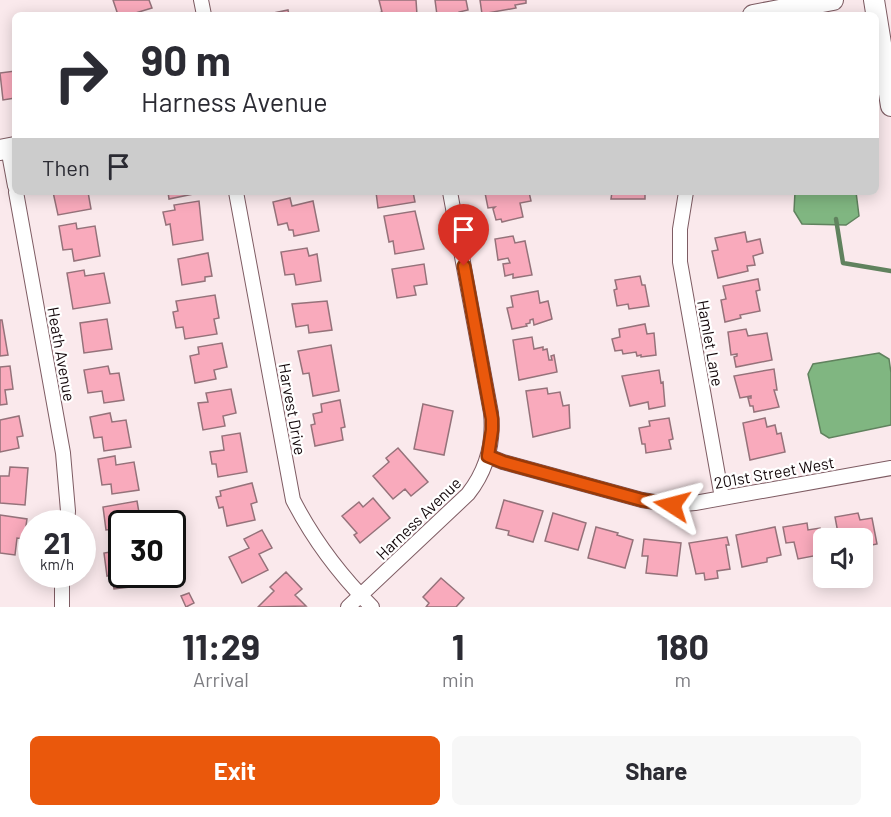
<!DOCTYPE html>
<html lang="en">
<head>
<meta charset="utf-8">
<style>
  :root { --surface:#fff; --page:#f7f7f7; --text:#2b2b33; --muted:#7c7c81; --accent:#ea580c }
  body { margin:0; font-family:Barlow,sans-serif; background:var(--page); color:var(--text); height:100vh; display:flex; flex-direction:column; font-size:22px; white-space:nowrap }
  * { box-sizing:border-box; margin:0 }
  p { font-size:20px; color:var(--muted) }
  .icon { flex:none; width:33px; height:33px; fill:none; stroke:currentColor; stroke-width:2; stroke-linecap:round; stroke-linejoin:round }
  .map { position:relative; height:607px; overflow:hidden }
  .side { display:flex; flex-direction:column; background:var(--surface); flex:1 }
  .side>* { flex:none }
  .guide { position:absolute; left:12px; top:12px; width:867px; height:183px; border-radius:9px; box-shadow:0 3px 15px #0003; background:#fff; color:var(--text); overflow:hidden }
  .fabs { position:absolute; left:813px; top:528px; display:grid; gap:12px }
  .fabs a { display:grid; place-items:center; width:60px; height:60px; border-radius:9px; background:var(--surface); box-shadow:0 3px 15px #0003; font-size:30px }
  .speed { position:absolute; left:18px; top:510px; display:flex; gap:12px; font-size:30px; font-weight:700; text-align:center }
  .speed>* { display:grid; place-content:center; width:78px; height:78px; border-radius:50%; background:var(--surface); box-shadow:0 3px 15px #0003; line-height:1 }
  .speed small { font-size:15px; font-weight:400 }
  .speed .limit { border:3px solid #111; border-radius:9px; background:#fff; color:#111 }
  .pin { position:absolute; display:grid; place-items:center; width:51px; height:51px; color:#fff; margin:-62px -26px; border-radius:50% 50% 50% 0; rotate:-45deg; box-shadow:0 0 6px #0007 }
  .pin .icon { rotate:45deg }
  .me { position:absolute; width:66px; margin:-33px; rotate:279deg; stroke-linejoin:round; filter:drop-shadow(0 0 4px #0008) }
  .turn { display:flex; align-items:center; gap:21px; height:126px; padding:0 30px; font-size:27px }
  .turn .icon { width:78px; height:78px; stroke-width:2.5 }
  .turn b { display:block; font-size:42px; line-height:51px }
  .then { display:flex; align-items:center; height:57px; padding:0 30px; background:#0003; gap:12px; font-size:22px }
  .eta { display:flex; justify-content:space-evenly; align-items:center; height:102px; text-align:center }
  .eta b { font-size:36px; font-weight:700; line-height:42px }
  .action { display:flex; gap:12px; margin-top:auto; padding:12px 30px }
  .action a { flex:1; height:69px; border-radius:9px; background:var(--accent); color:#fff; font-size:24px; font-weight:700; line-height:69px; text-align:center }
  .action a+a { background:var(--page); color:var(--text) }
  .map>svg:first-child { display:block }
  .water { fill:#80b681; stroke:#60825e; stroke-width:1.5 }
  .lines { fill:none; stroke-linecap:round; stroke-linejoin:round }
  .stream { stroke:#60825e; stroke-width:4.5 }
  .building { fill:#f9aabc; stroke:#95727a; stroke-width:1.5 }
  .street-casing { stroke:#7e5c63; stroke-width:16 }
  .secondary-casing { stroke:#7e5c63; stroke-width:22 }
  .street { stroke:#fff; stroke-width:14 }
  .secondary { stroke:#fff; stroke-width:20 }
  .route-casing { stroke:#983908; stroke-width:15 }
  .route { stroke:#ea580c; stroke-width:10 }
  .labels { text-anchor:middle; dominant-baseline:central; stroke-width:4.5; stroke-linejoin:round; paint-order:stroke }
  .street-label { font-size:16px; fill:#14080b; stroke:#fff }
</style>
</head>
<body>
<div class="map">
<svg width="891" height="607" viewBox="0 0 891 607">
  <rect width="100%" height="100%" fill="#fae9ec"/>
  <path class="water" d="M 795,192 L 856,192 L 859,216 L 846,225 L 802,224 L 794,211 Z
    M 879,353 L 889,359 L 891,373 L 891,425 L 829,438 L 821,433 L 808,374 L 813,364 Z"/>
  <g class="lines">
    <path class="stream" d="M 836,219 L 843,263 L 891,271"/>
  </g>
  <path class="building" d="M 113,0 L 149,0 L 152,8 L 129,15 L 118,15 Z
    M 379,0 L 416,0 L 417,15 L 372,15 L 382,12 Z
    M 435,0 L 466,0 L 468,10 L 459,12 L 459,15 L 437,15 Z
    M 480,0 L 526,0 L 526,3 L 515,5 L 516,8 L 482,14 Z
    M 288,10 L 289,15 L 264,15 Z
    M 15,71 L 15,98 L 3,100 L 0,73 Z
    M 53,192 L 88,192 L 91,209 L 58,215 Z
    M 168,192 L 197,192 L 198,193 L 169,199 Z
    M 376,192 L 413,192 L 415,202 L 378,208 Z
    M 487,192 L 521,192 L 521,194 L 524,194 L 523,192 L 529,192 L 531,201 L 520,203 L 523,217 L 502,222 L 501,219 L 496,220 L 493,209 L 495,207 L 488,208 L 485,193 Z
    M 612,192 L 645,192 L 645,199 L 611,199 Z
    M 290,198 L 292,206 L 313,201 L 319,231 L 294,236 L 293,230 L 289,230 L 287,223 L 278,225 L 273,202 Z
    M 199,201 L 203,240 L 173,245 L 170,224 L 166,225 L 163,212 L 175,210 L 174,205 Z
    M 415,211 L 424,249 L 395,254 L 393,241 L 389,242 L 384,216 Z
    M 76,223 L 77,229 L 95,226 L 100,256 L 74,261 L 72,249 L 63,250 L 59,226 Z
    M 745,232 L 747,242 L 760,239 L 763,253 L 753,256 L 755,265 L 747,266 L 748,271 L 718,278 L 712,251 L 718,250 L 715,238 Z
    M 513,236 L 515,243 L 525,241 L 532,275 L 513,278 L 513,274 L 505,276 L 503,264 L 510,263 L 508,258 L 498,260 L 495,239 Z
    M 307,248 L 309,256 L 317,254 L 321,281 L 296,285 L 294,274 L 285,275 L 281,252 Z
    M 208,253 L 212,276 L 205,277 L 205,281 L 182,285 L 178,259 Z
    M 424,264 L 427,284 L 414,286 L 416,295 L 397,298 L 392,269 Z
    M 84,270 L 85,276 L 104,273 L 110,303 L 73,309 L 67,273 Z
    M 640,276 L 642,285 L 645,285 L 649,306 L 629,309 L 628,304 L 617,306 L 614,290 L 617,289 L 615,280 Z
    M 758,279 L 760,290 L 756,291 L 760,311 L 740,315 L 741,318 L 725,322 L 721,300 L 726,299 L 723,286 Z
    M 538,291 L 540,303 L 548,301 L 552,319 L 534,325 L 533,319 L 530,320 L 530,323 L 526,324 L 527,326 L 512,329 L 507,308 L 513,307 L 511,296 Z
    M 215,295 L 219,318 L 214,319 L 217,334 L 185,339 L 183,327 L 176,328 L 173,312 L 178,311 L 176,301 Z
    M 327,301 L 332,330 L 309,333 L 308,325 L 296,327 L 292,304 Z
    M 107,319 L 112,349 L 84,353 L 80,323 Z
    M 0,320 L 2,320 L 8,355 L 0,356 Z
    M 645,324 L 647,334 L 654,333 L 656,355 L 641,357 L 641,355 L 637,356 L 636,352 L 623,354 L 622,350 L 615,351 L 612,339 L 620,337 L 619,329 Z
    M 746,329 L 748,336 L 767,333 L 772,360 L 736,367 L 734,357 L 737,356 L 737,354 L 731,355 L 728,332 Z
    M 532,337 L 534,349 L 543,347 L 543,350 L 547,349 L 549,360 L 552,360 L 551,356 L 554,355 L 557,372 L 519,380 L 513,340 Z
    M 222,343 L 227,367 L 214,370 L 216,379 L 195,383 L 190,356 L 199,354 L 198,347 Z
    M 331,345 L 339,391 L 313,396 L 309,373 L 303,374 L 298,351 Z
    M 10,366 L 13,389 L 5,390 L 7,404 L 0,405 L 0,367 Z
    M 108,366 L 110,374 L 119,373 L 124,400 L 104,403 L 102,391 L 88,393 L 84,370 Z
    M 774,369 L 777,390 L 774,390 L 779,407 L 754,412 L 753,406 L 750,406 L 748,398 L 751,398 L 751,396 L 740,398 L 734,376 Z
    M 659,370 L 661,383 L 663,382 L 665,406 L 649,409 L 648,402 L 630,406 L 622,376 Z
    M 547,388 L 548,394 L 560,392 L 563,406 L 569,405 L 570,428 L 533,437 L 526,391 Z
    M 231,389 L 236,413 L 223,416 L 225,426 L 203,430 L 198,403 L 208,402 L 206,393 Z
    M 340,400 L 345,427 L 341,428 L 343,440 L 315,446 L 311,425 L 315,424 L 313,414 L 322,412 L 321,404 Z
    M 423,404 L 453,411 L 444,455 L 414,449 Z
    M 110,413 L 112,422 L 126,420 L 131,447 L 104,451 L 102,437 L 94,438 L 90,417 Z
    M 19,416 L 23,436 L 17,437 L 19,448 L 0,452 L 0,420 Z
    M 669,418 L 673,439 L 669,440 L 671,449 L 646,453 L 645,444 L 642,444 L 639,428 L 650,426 L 649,421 Z
    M 765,418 L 767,427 L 775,425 L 777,434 L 781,433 L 785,452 L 750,460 L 743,423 Z
    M 240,433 L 247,472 L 218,477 L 216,464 L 212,464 L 210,452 L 224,450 L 222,436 Z
    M 398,448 L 428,482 L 411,496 L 405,489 L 393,499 L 373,476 L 389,462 L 386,458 Z
    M 115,456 L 116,465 L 134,462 L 139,490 L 112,494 L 111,484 L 102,485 L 98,459 Z
    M 10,467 L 28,468 L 25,505 L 0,503 L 0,476 L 9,476 Z
    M 252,483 L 257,502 L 251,504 L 255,520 L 227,526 L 223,507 L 219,508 L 216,497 L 221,496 L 220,491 Z
    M 373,498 L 390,518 L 360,543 L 354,535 L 357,533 L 342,516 L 359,502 L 363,507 Z
    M 504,500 L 543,511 L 533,542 L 508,535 L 509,531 L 496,528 Z
    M 137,501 L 141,524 L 122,524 L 122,536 L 116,537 L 114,529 L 106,530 L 103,507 Z
    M 553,513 L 586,523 L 578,550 L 545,541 Z
    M 858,513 L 860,520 L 872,518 L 877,544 L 862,547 L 862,538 L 843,538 L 842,533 L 838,533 L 835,517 Z
    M 0,515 L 27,519 L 24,539 L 17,538 L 15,555 L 0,553 Z
    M 807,523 L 808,530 L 820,528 L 824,554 L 798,559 L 794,542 L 786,543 L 783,527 Z
    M 596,527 L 618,533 L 617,535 L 633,540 L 625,568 L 588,558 Z
    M 775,527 L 781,555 L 767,558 L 767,562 L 742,567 L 736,535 Z
    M 262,530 L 272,548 L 259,554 L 268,570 L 242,583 L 229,557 L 249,548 L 244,539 Z
    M 727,537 L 729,545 L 726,545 L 730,569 L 717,571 L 718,578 L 705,580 L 704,573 L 696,574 L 689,543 Z
    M 644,539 L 681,543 L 677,576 L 646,573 L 648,556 L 642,556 Z
    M 122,550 L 122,574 L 142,576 L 136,577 L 138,586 L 114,589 L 112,575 L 107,576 L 104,553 Z
    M 286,572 L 302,589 L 295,595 L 306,606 L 258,607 L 274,591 L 270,587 Z
    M 441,578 L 464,598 L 456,607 L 426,607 L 429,603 L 423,597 Z
    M 189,593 L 194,603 L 186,607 L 181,596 Z"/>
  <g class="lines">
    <g class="street-casing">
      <path id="street" d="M 201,0 L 204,15
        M 8,148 L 15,186
        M 16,192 L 63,453 L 68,511 L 67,524
        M 236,192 L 293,500 C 313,539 341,576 372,607
        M 686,192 L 680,229 L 680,262 L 722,498
        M 488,456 L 503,462 L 642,500 L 672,505 L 695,503 L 891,468
        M 62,574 L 62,607
        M 348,607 L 468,494 C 486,471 494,443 491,413 L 450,192"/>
    </g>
    <g class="secondary-casing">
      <path id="secondary" d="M 874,0 L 891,106
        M 753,15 L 833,0
        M 0,150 L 15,147"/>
    </g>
    <use href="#street" class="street"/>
    <use href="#secondary" class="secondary"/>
  </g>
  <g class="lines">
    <g class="route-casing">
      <path id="route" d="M 464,266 L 492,419 L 492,430 L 488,456 L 503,462 L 642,500 L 672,505"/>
    </g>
    <use href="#route" class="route"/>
  </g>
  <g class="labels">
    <g class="street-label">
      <text transform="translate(711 343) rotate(80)">Hamlet Lane</text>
      <text transform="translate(62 354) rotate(80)">Heath Avenue</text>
      <text transform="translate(293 409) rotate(80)">Harvest Drive</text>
      <text transform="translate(774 472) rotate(-10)">201st Street West</text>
      <text transform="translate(418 518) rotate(-44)">Harness Avenue</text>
    </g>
  </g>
</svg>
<div class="fabs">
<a><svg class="icon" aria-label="sound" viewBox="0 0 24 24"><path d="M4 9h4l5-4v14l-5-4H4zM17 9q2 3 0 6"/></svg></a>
</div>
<div class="speed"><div>21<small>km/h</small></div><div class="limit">30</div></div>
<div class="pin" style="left:464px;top:266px;background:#d93025"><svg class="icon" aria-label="arrive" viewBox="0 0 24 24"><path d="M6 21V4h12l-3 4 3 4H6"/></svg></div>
<svg class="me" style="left:672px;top:505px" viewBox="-20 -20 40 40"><path d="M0-17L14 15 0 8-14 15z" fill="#ea580c" stroke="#fff" stroke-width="4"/></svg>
<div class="guide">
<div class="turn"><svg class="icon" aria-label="right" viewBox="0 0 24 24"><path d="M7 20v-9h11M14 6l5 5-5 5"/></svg><div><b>90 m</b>Harness Avenue</div></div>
<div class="then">Then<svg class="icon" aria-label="arrive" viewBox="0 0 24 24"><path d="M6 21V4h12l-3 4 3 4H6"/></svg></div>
</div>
</div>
<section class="side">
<div class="eta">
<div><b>11:29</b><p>Arrival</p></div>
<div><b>1</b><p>min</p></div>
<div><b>180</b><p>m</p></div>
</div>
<div class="action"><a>Exit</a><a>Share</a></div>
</section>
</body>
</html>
